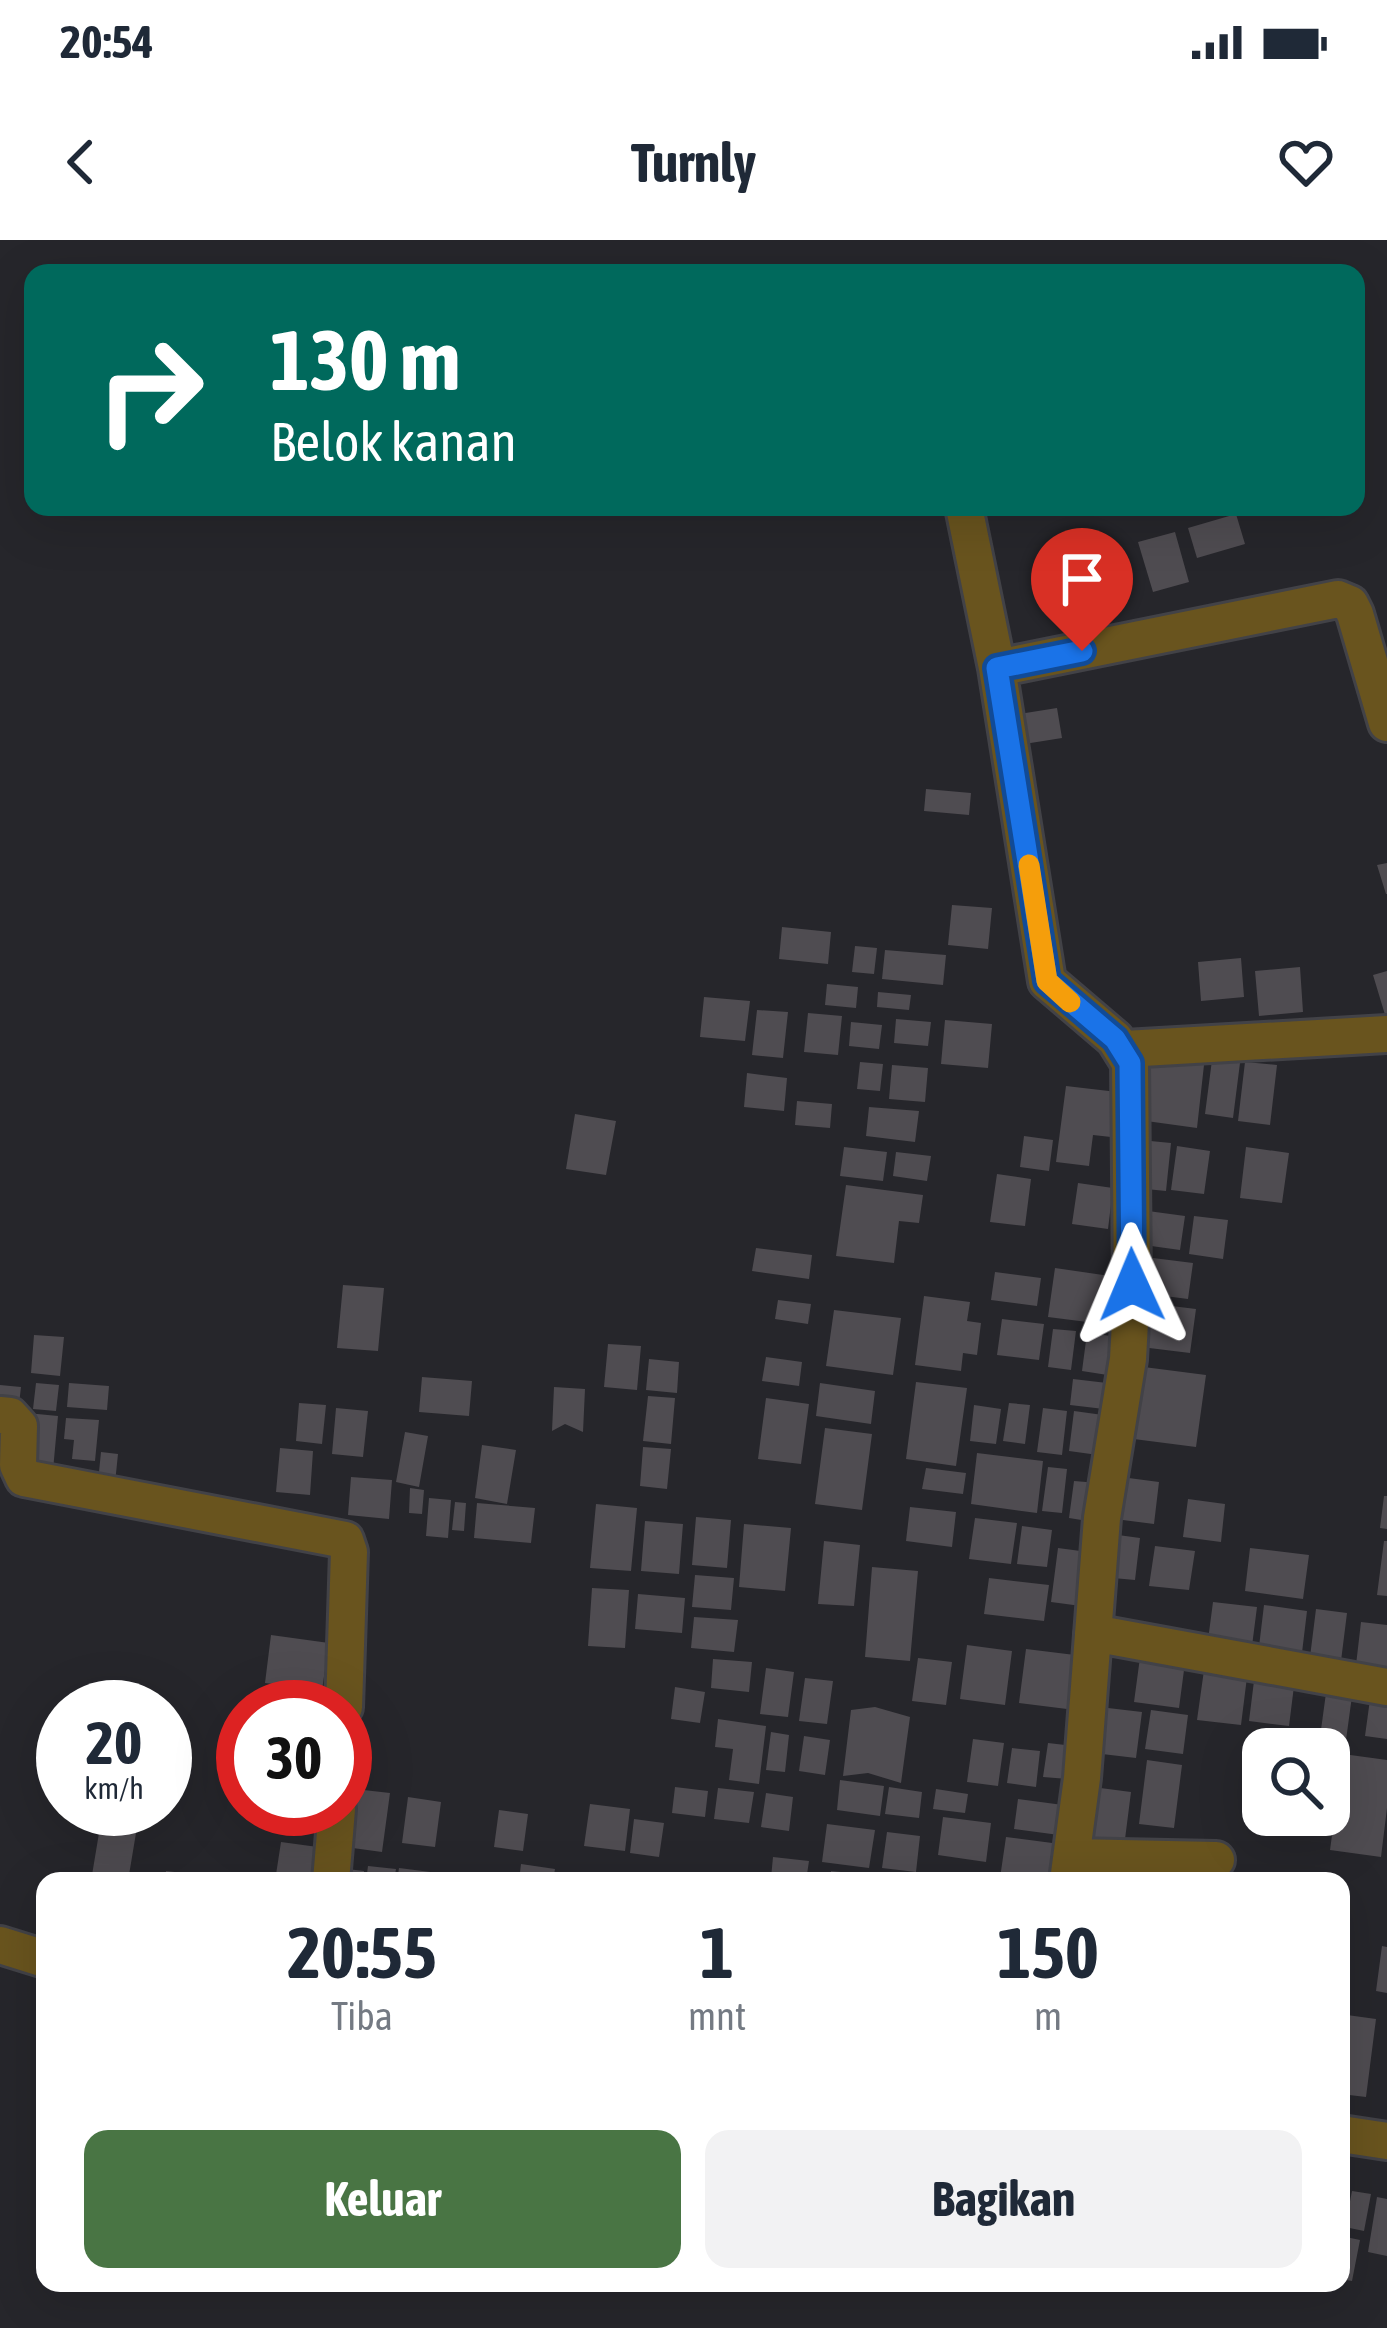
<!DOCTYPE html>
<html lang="id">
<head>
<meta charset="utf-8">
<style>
  :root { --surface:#fff; --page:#f2f2f3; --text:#1f2937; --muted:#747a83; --accent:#497544 }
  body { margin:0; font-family:"Asap Condensed",sans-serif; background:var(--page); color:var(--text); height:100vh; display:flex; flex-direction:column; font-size:45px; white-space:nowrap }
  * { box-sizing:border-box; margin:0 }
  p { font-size:39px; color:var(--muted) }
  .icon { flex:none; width:66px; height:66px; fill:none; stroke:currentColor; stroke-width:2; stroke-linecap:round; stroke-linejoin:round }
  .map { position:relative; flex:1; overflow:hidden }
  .panel { position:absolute; left:36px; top:1632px; width:1314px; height:420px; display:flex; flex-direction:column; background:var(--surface); border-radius:24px; box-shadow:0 12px 48px #0002 }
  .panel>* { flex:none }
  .banner { position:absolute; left:24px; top:24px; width:1341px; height:252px; border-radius:24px; box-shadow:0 12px 48px #0002; background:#00695c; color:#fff; overflow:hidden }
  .fabs { position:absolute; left:1242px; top:1488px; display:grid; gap:24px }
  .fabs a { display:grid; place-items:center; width:108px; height:108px; border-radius:24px; background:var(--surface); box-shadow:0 12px 48px #0002; font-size:60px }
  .speed { position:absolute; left:36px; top:1440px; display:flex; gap:24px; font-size:60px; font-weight:700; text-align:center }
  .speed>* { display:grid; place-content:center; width:156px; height:156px; border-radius:50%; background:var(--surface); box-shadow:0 12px 48px #0002; line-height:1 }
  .speed small { font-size:30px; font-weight:400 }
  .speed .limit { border:18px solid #d22; background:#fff; color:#111 }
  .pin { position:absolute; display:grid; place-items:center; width:102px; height:102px; color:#fff; margin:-123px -51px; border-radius:50% 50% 50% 0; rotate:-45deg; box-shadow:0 0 12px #0007 }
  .pin .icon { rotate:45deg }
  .me { position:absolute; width:132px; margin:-66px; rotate:359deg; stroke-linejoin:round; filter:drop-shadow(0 0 9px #0008) }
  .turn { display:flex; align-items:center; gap:42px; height:252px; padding:0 48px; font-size:54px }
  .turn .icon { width:156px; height:156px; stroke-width:2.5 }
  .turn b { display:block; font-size:84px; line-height:102px }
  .eta { display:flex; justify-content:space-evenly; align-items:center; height:204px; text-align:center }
  .eta b { font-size:72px; font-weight:700; line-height:84px }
  .primary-button { display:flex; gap:24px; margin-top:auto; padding:24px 48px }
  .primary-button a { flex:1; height:138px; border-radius:24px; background:var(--accent); color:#fff; font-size:48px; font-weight:700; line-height:138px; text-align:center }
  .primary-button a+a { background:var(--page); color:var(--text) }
  .status { display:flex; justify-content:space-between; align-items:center; height:84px; padding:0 60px; background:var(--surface); direction:ltr }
  .status svg { height:33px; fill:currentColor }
  header { display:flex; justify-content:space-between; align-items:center; height:156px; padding:0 48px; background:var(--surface); font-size:54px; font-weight:700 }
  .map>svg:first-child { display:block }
  .building { fill:#4f4c51 }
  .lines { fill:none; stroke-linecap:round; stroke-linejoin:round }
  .minor-casing { stroke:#424247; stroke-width:42 }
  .minor { stroke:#69541e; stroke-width:36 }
  .route-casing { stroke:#114b97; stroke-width:30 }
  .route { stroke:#1a73e8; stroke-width:21 }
  .slow { stroke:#f59e0b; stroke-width:21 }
</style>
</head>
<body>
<div class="status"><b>20:54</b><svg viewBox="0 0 49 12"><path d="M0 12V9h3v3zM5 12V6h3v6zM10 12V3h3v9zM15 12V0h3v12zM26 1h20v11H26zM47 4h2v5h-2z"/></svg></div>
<header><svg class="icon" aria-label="back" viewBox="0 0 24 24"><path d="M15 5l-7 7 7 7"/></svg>Turnly<svg class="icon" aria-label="heart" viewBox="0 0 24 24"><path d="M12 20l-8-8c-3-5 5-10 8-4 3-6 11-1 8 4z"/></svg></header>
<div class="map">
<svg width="1387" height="2088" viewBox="0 0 1387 2088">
  <rect width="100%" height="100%" fill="#26262b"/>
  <path class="building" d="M 1236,274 L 1245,304 L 1197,318 L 1188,288 Z
    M 1175,292 L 1189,342 L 1153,352 L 1138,302 Z
    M 1057,468 L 1062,498 L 1018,505 L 1013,475 Z
    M 926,549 L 971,553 L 969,575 L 924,571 Z
    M 1387,623 L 1387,654 L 1386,654 L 1377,625 Z
    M 952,665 L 992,668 L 988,709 L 948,705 Z
    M 782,687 L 831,692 L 828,724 L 779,719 Z
    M 855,706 L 877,708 L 874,734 L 852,732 Z
    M 885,710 L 946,715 L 943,745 L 882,739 Z
    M 1241,718 L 1244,757 L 1201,761 L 1198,722 Z
    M 1300,727 L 1303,772 L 1259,776 L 1255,731 Z
    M 1387,731 L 1387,778 L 1386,778 L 1373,735 Z
    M 827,744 L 858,747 L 856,768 L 825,765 Z
    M 878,752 L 911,755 L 909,770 L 877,767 Z
    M 704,757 L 750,761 L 745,801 L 700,797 Z
    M 757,770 L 788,772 L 783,818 L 752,815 Z
    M 808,773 L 842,776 L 838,815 L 804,812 Z
    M 896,779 L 931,782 L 928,806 L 894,803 Z
    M 945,780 L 992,784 L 988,828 L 941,824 Z
    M 851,782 L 882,785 L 879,809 L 849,806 Z
    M 1148,820 L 1204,825 L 1197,888 L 1139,880 Z
    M 1212,820 L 1240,823 L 1233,878 L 1205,874 Z
    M 860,822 L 883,824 L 880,851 L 857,849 Z
    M 1245,822 L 1277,825 L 1270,885 L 1238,881 Z
    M 892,825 L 928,828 L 925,862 L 889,859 Z
    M 747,833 L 787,838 L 784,871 L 744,867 Z
    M 1066,846 L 1126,853 L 1120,898 L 1093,895 L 1089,926 L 1056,922 Z
    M 797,861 L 832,864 L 830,888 L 795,885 Z
    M 869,867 L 919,871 L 915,902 L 866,896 Z
    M 575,874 L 616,881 L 606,935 L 566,929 Z
    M 1024,896 L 1053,900 L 1049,931 L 1020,927 Z
    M 1140,900 L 1171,903 L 1166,951 L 1136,948 Z
    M 1177,906 L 1210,911 L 1204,954 L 1171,950 Z
    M 844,907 L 887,912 L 883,941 L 840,936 Z
    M 1246,907 L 1289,913 L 1282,963 L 1240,958 Z
    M 896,912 L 931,916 L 927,941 L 893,936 Z
    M 997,934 L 1031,939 L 1025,986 L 990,982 Z
    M 1078,943 L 1113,948 L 1108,989 L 1072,984 Z
    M 846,945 L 923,955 L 919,983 L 899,981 L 894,1023 L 836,1016 Z
    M 1148,971 L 1185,976 L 1180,1010 L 1144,1005 Z
    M 1194,976 L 1228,980 L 1223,1019 L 1189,1014 Z
    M 756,1008 L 812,1015 L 809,1039 L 752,1031 Z
    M 1153,1018 L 1193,1023 L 1188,1059 L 1149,1054 Z
    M 1055,1028 L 1110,1036 L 1103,1084 L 1048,1077 Z
    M 995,1032 L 1041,1038 L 1037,1066 L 991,1060 Z
    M 343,1045 L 384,1048 L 378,1111 L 337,1108 Z
    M 924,1056 L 970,1062 L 967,1081 L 981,1083 L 977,1115 L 963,1113 L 961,1131 L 915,1125 Z
    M 778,1060 L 811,1064 L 808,1084 L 775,1079 Z
    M 1147,1063 L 1196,1069 L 1190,1113 L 1141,1107 Z
    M 834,1070 L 901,1078 L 893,1135 L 826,1126 Z
    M 1002,1079 L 1044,1084 L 1039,1120 L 997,1115 Z
    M 1053,1089 L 1076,1091 L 1071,1130 L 1048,1127 Z
    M 1087,1093 L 1119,1097 L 1114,1136 L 1082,1131 Z
    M 34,1095 L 64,1097 L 60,1136 L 31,1133 Z
    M 608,1104 L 641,1106 L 637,1150 L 604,1147 Z
    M 766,1117 L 802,1122 L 799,1146 L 762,1141 Z
    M 649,1119 L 679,1122 L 677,1153 L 646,1150 Z
    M 1136,1126 L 1206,1135 L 1196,1207 L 1126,1198 Z
    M 422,1137 L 472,1141 L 469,1176 L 419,1172 Z
    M 1073,1139 L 1107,1143 L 1104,1169 L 1070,1165 Z
    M 916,1142 L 967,1148 L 956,1226 L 906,1219 Z
    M 36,1143 L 59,1145 L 56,1171 L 33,1169 Z
    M 69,1143 L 109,1146 L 107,1170 L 67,1167 Z
    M 820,1143 L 875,1151 L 871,1184 L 816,1176 Z
    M 0,1145 L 21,1147 L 18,1173 L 0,1171 Z
    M 554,1147 L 585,1149 L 583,1192 L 565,1184 L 552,1191 Z
    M 648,1156 L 675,1158 L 671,1204 L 643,1201 Z
    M 766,1158 L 809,1164 L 801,1224 L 758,1219 Z
    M 299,1163 L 326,1165 L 322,1204 L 296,1201 Z
    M 1009,1163 L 1030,1165 L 1025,1204 L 1003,1201 Z
    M 974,1165 L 1001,1169 L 996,1204 L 970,1201 Z
    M 336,1168 L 368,1171 L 363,1217 L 332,1214 Z
    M 1043,1168 L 1067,1171 L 1062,1215 L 1037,1212 Z
    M 1074,1171 L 1103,1175 L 1098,1215 L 1069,1211 Z
    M 27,1173 L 58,1176 L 53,1230 L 22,1227 Z
    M 66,1178 L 99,1180 L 95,1221 L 72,1219 L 74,1200 L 64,1199 Z
    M 825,1188 L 872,1194 L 862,1270 L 815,1264 Z
    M 405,1192 L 428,1196 L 419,1247 L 396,1242 Z
    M 482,1205 L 516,1210 L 507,1264 L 475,1258 Z
    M 643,1207 L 671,1209 L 667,1249 L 640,1246 Z
    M 280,1208 L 313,1211 L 310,1255 L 276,1252 Z
    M 101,1212 L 118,1214 L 115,1243 L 98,1242 Z
    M 977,1213 L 1043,1221 L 1037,1273 L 971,1264 Z
    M 1048,1227 L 1067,1229 L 1062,1273 L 1042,1271 Z
    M 926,1228 L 966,1233 L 963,1254 L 922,1249 Z
    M 351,1237 L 392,1240 L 389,1279 L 348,1275 Z
    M 1121,1237 L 1159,1242 L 1154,1284 L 1115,1279 Z
    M 1074,1241 L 1098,1243 L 1094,1282 L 1069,1278 Z
    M 410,1248 L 424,1250 L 422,1274 L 409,1273 Z
    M 1384,1256 L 1387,1256 L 1387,1289 L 1380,1288 Z
    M 429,1258 L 451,1260 L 448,1298 L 426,1296 Z
    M 1188,1259 L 1225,1264 L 1221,1302 L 1183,1297 Z
    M 455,1262 L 466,1263 L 464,1291 L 452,1290 Z
    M 477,1263 L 535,1268 L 531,1303 L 474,1298 Z
    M 596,1264 L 637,1268 L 631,1331 L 590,1328 Z
    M 910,1267 L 956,1272 L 952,1307 L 906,1301 Z
    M 696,1277 L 731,1280 L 727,1328 L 692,1325 Z
    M 975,1278 L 1017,1283 L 1011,1324 L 969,1319 Z
    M 645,1281 L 683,1284 L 679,1334 L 641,1331 Z
    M 744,1284 L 791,1288 L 785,1351 L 739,1347 Z
    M 1022,1286 L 1052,1290 L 1047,1327 L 1017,1324 Z
    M 1118,1295 L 1140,1298 L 1135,1340 L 1113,1338 Z
    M 824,1301 L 860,1305 L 854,1366 L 818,1364 Z
    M 1384,1301 L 1387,1301 L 1387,1356 L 1377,1355 Z
    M 1155,1306 L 1195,1311 L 1189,1350 L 1149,1346 Z
    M 1058,1308 L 1088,1312 L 1081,1366 L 1051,1362 Z
    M 1250,1308 L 1309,1315 L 1303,1359 L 1245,1351 Z
    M 872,1327 L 918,1331 L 910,1421 L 865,1417 Z
    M 695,1335 L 734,1338 L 731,1370 L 692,1367 Z
    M 989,1338 L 1049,1345 L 1044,1381 L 984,1374 Z
    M 592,1348 L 629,1350 L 625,1408 L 588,1406 Z
    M 638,1354 L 685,1358 L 682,1393 L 635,1389 Z
    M 1213,1362 L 1257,1367 L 1252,1406 L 1208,1400 Z
    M 1264,1365 L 1307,1371 L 1301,1421 L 1258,1415 Z
    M 1316,1369 L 1347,1373 L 1341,1421 L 1310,1417 Z
    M 694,1377 L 738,1380 L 734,1412 L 691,1408 Z
    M 1361,1382 L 1387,1385 L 1387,1429 L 1356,1425 Z
    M 271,1395 L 329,1403 L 322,1450 L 265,1443 Z
    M 967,1405 L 1012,1411 L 1005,1465 L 960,1459 Z
    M 1026,1409 L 1075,1415 L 1067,1469 L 1019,1463 Z
    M 1141,1410 L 1186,1415 L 1179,1468 L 1134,1462 Z
    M 918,1418 L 952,1422 L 946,1465 L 912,1461 Z
    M 713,1419 L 752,1422 L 749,1452 L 711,1448 Z
    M 1205,1423 L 1248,1429 L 1241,1485 L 1197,1480 Z
    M 766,1428 L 794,1432 L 788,1477 L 760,1474 Z
    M 1255,1433 L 1295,1438 L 1289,1486 L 1249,1481 Z
    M 805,1438 L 833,1441 L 827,1484 L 799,1481 Z
    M 675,1447 L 705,1452 L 700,1483 L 671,1479 Z
    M 1371,1452 L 1387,1454 L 1387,1499 L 1365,1496 Z
    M 1326,1453 L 1352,1456 L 1346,1500 L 1320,1497 Z
    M 875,1467 L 910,1477 L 901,1543 L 868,1533 L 843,1536 L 851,1470 Z
    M 1108,1468 L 1142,1472 L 1136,1518 L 1102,1514 Z
    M 1151,1470 L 1188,1475 L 1183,1514 L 1145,1509 Z
    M 718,1479 L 766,1486 L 759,1544 L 729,1540 L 733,1509 L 715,1507 Z
    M 771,1492 L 789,1495 L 785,1532 L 766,1530 Z
    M 804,1496 L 830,1500 L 825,1535 L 799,1531 Z
    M 973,1499 L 1004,1503 L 998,1546 L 967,1542 Z
    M 1048,1503 L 1074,1506 L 1068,1539 L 1043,1537 Z
    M 1012,1508 L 1040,1511 L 1036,1547 L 1007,1543 Z
    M 1343,1514 L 1387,1520 L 1387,1568 L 1381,1617 L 1330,1610 Z
    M 1147,1520 L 1182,1525 L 1174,1588 L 1139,1584 Z
    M 840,1540 L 884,1546 L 880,1576 L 837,1570 Z
    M 1085,1546 L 1131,1552 L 1124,1607 L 1078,1601 Z
    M 675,1547 L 708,1551 L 705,1577 L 672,1573 Z
    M 889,1547 L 922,1552 L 919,1578 L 885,1574 Z
    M 346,1548 L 390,1553 L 382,1612 L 338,1606 Z
    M 718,1548 L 754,1552 L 749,1583 L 714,1579 Z
    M 936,1549 L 968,1554 L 965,1573 L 933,1569 Z
    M 766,1553 L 793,1557 L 789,1591 L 761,1587 Z
    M 408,1557 L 441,1562 L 435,1607 L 402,1603 Z
    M 1018,1559 L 1063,1565 L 1059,1595 L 1014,1589 Z
    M 590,1564 L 630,1569 L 625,1611 L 584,1606 Z
    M 499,1570 L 528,1574 L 523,1611 L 494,1607 Z
    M 943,1577 L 991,1583 L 986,1622 L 938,1615 Z
    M 634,1579 L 664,1583 L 659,1617 L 630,1613 Z
    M 827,1584 L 875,1590 L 869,1628 L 822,1622 Z
    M 100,1587 L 136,1593 L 128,1641 L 91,1641 Z
    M 887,1592 L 920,1596 L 916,1632 L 882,1628 Z
    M 1006,1597 L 1060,1604 L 1055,1641 L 1000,1638 Z
    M 281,1602 L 325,1608 L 320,1641 L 275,1641 Z
    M 773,1617 L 809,1621 L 806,1641 L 771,1638 Z
    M 521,1624 L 555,1629 L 553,1641 L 519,1641 Z
    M 368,1626 L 396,1629 L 394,1641 L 366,1641 Z
    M 339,1628 L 364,1631 L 363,1641 L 337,1641 Z
    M 399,1628 L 454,1635 L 453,1641 L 397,1641 Z
    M 166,1631 L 226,1638 L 226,1641 L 165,1641 Z
    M 831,1631 L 861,1634 L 860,1641 L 830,1641 Z
    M 1382,1706 L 1387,1707 L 1387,1753 L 1376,1751 Z
    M 1347,1775 L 1376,1779 L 1366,1857 L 1341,1854 Z
    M 1341,1933 L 1349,1935 L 1343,1969 L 1341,1969 Z
    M 1352,1951 L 1371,1954 L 1364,1991 L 1345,1987 Z
    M 1377,1957 L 1387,1959 L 1387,2016 L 1368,2012 Z
    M 1341,1996 L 1360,2000 L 1352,2041 L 1341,2039 Z"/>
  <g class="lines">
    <g class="minor-casing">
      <path id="minor" d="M 964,267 L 997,428 L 1047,741 L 1115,799 L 1130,823 L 1132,1045 L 1128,1119 L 1102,1278 L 1082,1538 L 1068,1641
        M 997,428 L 1338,359 L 1350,364 L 1355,374 L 1387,483
        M 1125,809 L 1387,794
        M 0,1175 L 10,1176 L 19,1186 L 18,1225 L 24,1238 L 345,1300 L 349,1312 L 344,1467
        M 1093,1393 L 1387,1447
        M 1072,1617 L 1216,1620
        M 331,1641 L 337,1569
        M 0,1705 L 45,1719
        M 1341,1894 L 1387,1901"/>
    </g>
    <use href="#minor" class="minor"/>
  </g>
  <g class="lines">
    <g class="route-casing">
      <path id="route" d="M 1082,411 L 997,428 L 1047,741 L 1115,799 L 1130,823 L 1132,1045"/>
    </g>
    <use href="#route" class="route"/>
    <path class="slow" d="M 1029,625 L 1047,741 L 1070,762"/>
  </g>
</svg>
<div class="fabs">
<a><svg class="icon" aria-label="search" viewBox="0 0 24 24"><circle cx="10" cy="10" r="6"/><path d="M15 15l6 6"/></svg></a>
</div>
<div class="speed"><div>20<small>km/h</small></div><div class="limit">30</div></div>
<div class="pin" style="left:1082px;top:411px;background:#d93025"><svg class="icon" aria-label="arrive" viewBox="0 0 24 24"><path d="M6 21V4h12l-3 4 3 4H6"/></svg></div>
<svg class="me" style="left:1132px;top:1045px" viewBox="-20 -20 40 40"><path d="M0-17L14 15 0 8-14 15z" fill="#1a73e8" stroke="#fff" stroke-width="4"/></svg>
<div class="banner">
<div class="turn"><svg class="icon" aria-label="right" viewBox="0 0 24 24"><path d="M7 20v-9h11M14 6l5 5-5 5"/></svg><div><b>130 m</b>Belok kanan</div></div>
</div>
<section class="panel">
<div class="eta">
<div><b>20:55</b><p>Tiba</p></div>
<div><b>1</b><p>mnt</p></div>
<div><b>150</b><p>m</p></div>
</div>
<div class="primary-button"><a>Keluar</a><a>Bagikan</a></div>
</section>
</div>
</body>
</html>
